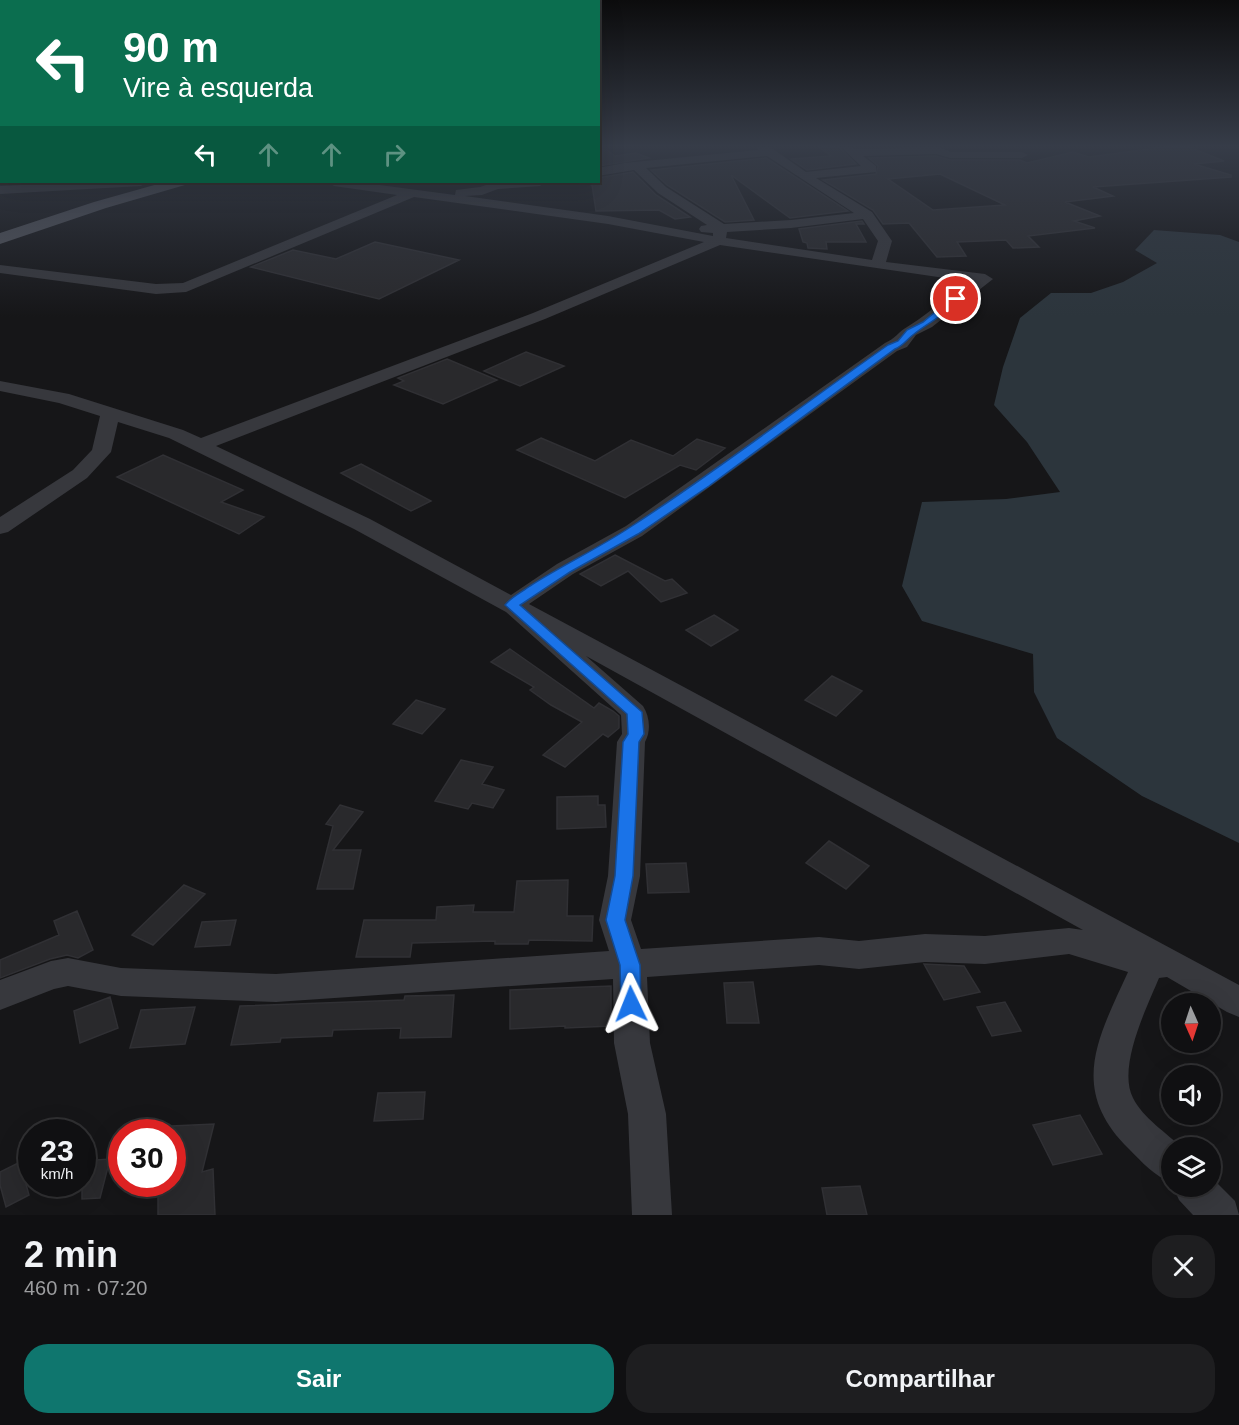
<!DOCTYPE html>
<html lang="pt">
<head>
<meta charset="utf-8">
<style>
  :root { --surface:#101012; --page:#1e1e20; --text:#f1f3f6; --muted:#9c9d9f; --line:#303032; --accent:#0f766e }
  body { margin:0; font-family:Arial,sans-serif; background:var(--page); color:var(--text); height:100vh; display:flex; flex-direction:column; font-size:22px; white-space:nowrap }
  * { box-sizing:border-box; margin:0 }
  p { font-size:20px; color:var(--muted) }
  .icon { flex:none; width:33px; height:33px; fill:none; stroke:currentColor; stroke-width:2; stroke-linecap:round; stroke-linejoin:round }
  .map { position:relative; height:1215px; overflow:hidden }
  .panel { display:flex; flex-direction:column; background:var(--surface); flex:1 }
  .panel>* { flex:none }
  .guide { position:absolute; left:0px; top:0px; width:600px; height:183px; box-shadow:0 6px 24px #0002,0 0 0 2px var(--line); background:#0b6e4f; color:#fff; overflow:hidden }
  .needle { width:39px; rotate:177deg }
  .fabs { position:absolute; left:1161px; top:993px; display:grid; gap:12px }
  .fabs a { display:grid; place-items:center; width:60px; height:60px; border-radius:50%; background:var(--surface); box-shadow:0 6px 24px #0002,0 0 0 2px var(--line); font-size:30px }
  .speed { position:absolute; left:18px; top:1119px; display:flex; gap:12px; font-size:30px; font-weight:700; text-align:center }
  .speed>* { display:grid; place-content:center; width:78px; height:78px; border-radius:50%; background:var(--surface); box-shadow:0 6px 24px #0002,0 0 0 2px var(--line); line-height:1 }
  .speed small { font-size:15px; font-weight:400 }
  .speed .limit { border:9px solid #d22; background:#fff; color:#111 }
  .pin { position:absolute; display:grid; place-items:center; width:51px; height:51px; color:#fff; margin:-26px; border:3px solid #fff; border-radius:50%; box-shadow:0 2px 6px #0007 }
  .me { position:absolute; width:66px; margin:-33px; rotate:358deg; stroke-linejoin:round; filter:drop-shadow(0 0 4px #0008) }
  .turn { display:flex; align-items:center; gap:21px; height:126px; padding:0 24px; font-size:27px }
  .turn .icon { width:78px; height:78px; stroke-width:2.5 }
  .turn b { display:block; font-size:42px; line-height:51px }
  .lanes { display:flex; align-items:center; height:57px; padding:0 24px; background:#0003; justify-content:center; gap:30px; direction:ltr }
  .lanes .off { opacity:.35 }
  .round { display:grid; place-items:center; flex:none; width:63px; height:63px; border-radius:24px; background:var(--page) }
  .overview { display:flex; align-items:center; justify-content:space-between; height:102px; padding:0 24px }
  h1 { font-size:36px; font-weight:600; line-height:45px }
  .cta { display:flex; gap:12px; margin-top:auto; padding:12px 24px }
  .cta a { flex:1; height:69px; border-radius:24px; background:var(--accent); color:#fff; font-size:24px; font-weight:600; line-height:69px; text-align:center }
  .cta a+a { background:var(--page); color:var(--text) }
  .map>svg:first-child { display:block }
  .water { fill:#2c353c }
  .building { fill:#29292c; stroke:#303034; stroke-width:1.5; fill-rule:evenodd }
  .lines { fill:none; stroke-linecap:round; stroke-linejoin:round }
  .minor { fill:#37383d; fill-rule:evenodd }
  .major { fill:#53555c; fill-rule:evenodd }
  .route { fill:#1a73e8; stroke:#114b97; stroke-width:1.5 }
</style>
</head>
<body>
<div class="map">
<svg width="1239" height="1215" viewBox="0 0 1239 1215">
  <rect width="100%" height="100%" fill="#161618"/>
  <path class="water" d="M 1154,230 L 1220,235 L 1239,242 L 1239,843 L 1142,796 L 1057,738 L 1034,692 L 1033,654 L 922,621 L 902,586 L 922,502 L 1006,499 L 1060,492 L 1027,442 L 994,405 L 1003,367 L 1020,318 L 1051,293 L 1091,293 L 1123,282 L 1157,263 L 1135,250 Z"/>
  <path class="building" d="M 598,147 L 603,147 L 615,156 L 636,153 L 649,158 L 598,166 Z
    M 819,147 L 839,147 L 856,164 L 807,170 L 791,159 L 831,156 Z
    M 1164,147 L 1189,147 L 1224,161 L 1194,164 L 1231,175 L 1231,177 L 1093,187 L 1113,196 L 1065,202 L 1100,216 L 1074,221 L 1095,228 L 1028,236 L 1039,247 L 1013,248 L 1006,240 L 957,242 L 966,256 L 937,257 L 909,223 L 883,224 L 873,210 L 823,180 L 876,174 L 878,166 L 869,158 L 936,156 L 950,160 L 1020,160 L 1027,163 L 1073,152 L 1089,157 ZM 940,174 L 1005,205 L 933,210 L 888,179 Z
    M 766,158 L 848,211 L 790,218 L 731,175 L 754,220 L 725,222 L 667,185 L 651,170 Z
    M 633,172 L 656,195 L 690,217 L 675,219 L 659,210 L 596,211 L 592,185 L 584,182 L 598,182 L 598,178 Z
    M 862,221 L 864,224 L 856,224 L 866,242 L 826,242 L 827,249 L 808,248 L 807,243 L 803,242 L 799,229 Z
    M 375,242 L 459,260 L 379,299 L 251,267 L 293,250 L 336,259 Z
    M 526,352 L 564,366 L 520,386 L 484,371 Z
    M 447,359 L 497,380 L 443,404 L 394,385 L 404,381 L 398,378 Z
    M 541,438 L 595,461 L 631,440 L 673,456 L 697,439 L 725,448 L 696,470 L 680,465 L 625,498 L 517,450 Z
    M 163,455 L 243,490 L 221,502 L 264,517 L 239,534 L 117,477 Z
    M 361,464 L 431,501 L 411,511 L 341,473 Z
    M 615,555 L 665,581 L 672,579 L 687,593 L 661,602 L 628,571 L 601,586 L 580,574 Z
    M 714,615 L 738,630 L 711,646 L 686,630 Z
    M 510,649 L 594,708 L 599,703 L 613,711 L 619,716 L 619,728 L 608,737 L 603,734 L 565,767 L 543,755 L 582,722 L 551,705 L 530,690 L 534,687 L 491,662 Z
    M 832,676 L 862,691 L 836,716 L 805,700 Z
    M 416,700 L 445,709 L 422,734 L 393,724 Z
    M 461,760 L 493,767 L 482,784 L 504,790 L 493,808 L 472,803 L 468,809 L 435,801 Z
    M 598,796 L 598,805 L 605,805 L 606,827 L 557,829 L 557,797 Z
    M 340,805 L 363,812 L 333,850 L 361,850 L 353,889 L 317,889 L 333,826 L 326,824 Z
    M 829,841 L 869,866 L 846,889 L 806,863 Z
    M 686,863 L 689,892 L 648,893 L 646,864 Z
    M 568,880 L 567,916 L 593,916 L 592,941 L 529,940 L 528,944 L 495,944 L 495,941 L 412,943 L 410,957 L 356,957 L 364,920 L 436,920 L 437,907 L 474,905 L 473,912 L 514,912 L 517,881 Z
    M 184,885 L 205,894 L 153,945 L 132,935 Z
    M 77,911 L 93,950 L 78,958 L 67,955 L 50,959 L 0,978 L 0,960 L 59,935 L 54,921 Z
    M 236,920 L 230,945 L 195,947 L 202,922 Z
    M 924,964 L 964,966 L 980,992 L 944,1000 Z
    M 753,982 L 759,1023 L 727,1023 L 724,983 Z
    M 611,986 L 611,1026 L 565,1028 L 565,1026 L 510,1029 L 510,990 Z
    M 454,995 L 451,1037 L 400,1038 L 401,1028 L 333,1030 L 332,1036 L 281,1038 L 280,1042 L 231,1045 L 240,1006 L 404,1000 L 405,996 Z
    M 110,997 L 118,1028 L 80,1043 L 74,1011 Z
    M 1005,1002 L 1021,1031 L 992,1036 L 977,1007 Z
    M 195,1007 L 185,1044 L 130,1048 L 141,1010 Z
    M 425,1092 L 423,1119 L 374,1121 L 378,1093 Z
    M 1080,1115 L 1102,1154 L 1053,1165 L 1033,1125 Z
    M 214,1124 L 202,1172 L 213,1169 L 215,1215 L 158,1215 L 158,1184 L 172,1184 L 172,1126 Z
    M 110,1159 L 100,1198 L 82,1199 L 82,1161 Z
    M 20,1162 L 29,1195 L 6,1207 L 0,1185 L 0,1172 Z
    M 860,1186 L 867,1215 L 827,1215 L 822,1188 Z"/>
  <g class="lines">
    <path class="minor" d="M 756,147 L 770,147 L 806,172 L 861,166 L 841,147 L 852,147 L 855,149 L 939,147 L 951,152 L 1022,152 L 1028,155 L 1022,158 L 950,158 L 936,154 L 863,156 L 876,166 L 876,172 L 816,178 L 872,212 L 892,241 L 886,262 L 985,274 L 993,279 L 932,327 L 916,335 L 907,347 L 897,351 L 642,536 L 573,574 L 529,604 L 1239,985 L 1239,1017 L 1227,1012 L 1167,977 L 1159,978 C 1147,1007 1117,1067 1133,1098 C 1143,1118 1167,1133 1182,1148 L 1172,1148 L 1172,1183 C 1154,1176 1142,1162 1129,1149 C 1068,1089 1098,1038 1128,972 L 1069,954 L 985,964 L 925,962 L 859,969 L 819,965 L 647,977 L 650,1043 L 666,1114 L 672,1215 L 632,1215 L 628,1114 L 614,1043 L 613,979 L 276,1002 L 121,996 L 68,986 L 54,989 L 0,1010 L 0,980 L 51,961 L 68,958 L 121,968 L 276,974 L 609,951 L 599,920 L 608,876 L 617,742 L 622,734 L 621,715 L 506,612 L 354,529 L 169,438 L 118,422 L 111,452 L 87,478 L 8,532 L 0,534 L 0,517 L 73,470 L 92,450 L 100,416 L 59,403 L 0,391 L 0,381 L 69,394 L 183,430 L 201,438 L 533,313 L 704,242 L 608,224 L 414,197 L 186,292 L 156,294 L 0,273 L 0,265 L 156,284 L 183,283 L 397,195 L 334,186 L 328,182 L 357,182 L 455,195 L 456,190 L 480,187 L 495,182 L 546,182 L 540,186 L 498,189 L 482,195 L 465,196 L 608,216 L 713,236 L 713,233 L 701,232 L 699,229 L 701,226 L 707,225 L 658,193 L 634,170 L 598,176 L 598,168 L 624,163 L 758,150 ZM 767,156 L 854,213 L 791,220 L 724,224 L 666,187 L 646,168 ZM 863,219 L 878,241 L 872,260 L 726,238 L 727,232 L 791,228 ZM 720,245 L 972,282 C 965,288 957,292 949,297 C 934,307 922,318 907,327 C 898,332 895,339 885,343 L 626,526 L 557,564 L 511,595 L 370,519 L 216,446 L 545,319 ZM 586,656 L 1083,930 L 1069,928 L 985,936 L 925,934 L 859,941 L 819,937 L 641,949 L 631,920 L 640,876 L 645,742 C 651,731 650,717 643,706 Z
      M 0,157 L 2,157 L 2,165 L 0,165 Z
      M 84,182 L 147,182 L 141,186 L 0,194 L 0,186 Z
      M 1210,1176 L 1235,1201 L 1239,1215 L 1193,1215 L 1179,1200 L 1173,1186 L 1210,1186 Z"/>
    <path class="major" d="M 165,182 L 188,182 L 185,185 L 106,208 L 0,244 L 0,233 L 94,202 Z"/>
  </g>
  <linearGradient id="sky" x2="0" y2="1"><stop stop-color="#0c0c0d"/><stop offset="0.46" stop-color="#363c48"/><stop offset="1" stop-color="#363c48" stop-opacity="0"/></linearGradient>
  <rect width="1239" height="317" fill="url(#sky)"/>
  <path class="route" d="M 953,297 L 960,299 C 947,314 929,322 914,334 C 906,340 904,345 895,349 L 709,486 L 638,534 L 570,572 L 520,605 L 642,712 L 644,734 L 639,742 L 633,876 L 625,920 L 640,965 L 641,1004 L 638,1010 L 631,1013 L 624,1010 L 621,1004 L 620,965 L 606,920 L 615,876 L 623,742 L 628,734 L 627,714 L 505,605 C 511,597 522,592 530,586 C 563,565 599,548 632,526 C 720,469 802,405 888,345 L 898,341 L 907,330 L 923,322 Z"/>
</svg>
<div class="fabs">
<a><svg class="needle" viewBox="-14 -14 28 28"><path d="M0-13l5 13h-10z" fill="#e53935"/><path d="M0 13l5-13h-10z" fill="#9c9d9f"/></svg></a>
<a><svg class="icon" aria-label="sound" viewBox="0 0 24 24"><path d="M4 9h4l5-4v14l-5-4H4zM17 9q2 3 0 6"/></svg></a>
<a><svg class="icon" aria-label="layers" viewBox="0 0 24 24"><path d="M12 4l9 5-9 5-9-5zM3 14l9 5 9-5"/></svg></a>
</div>
<div class="speed"><div>23<small>km/h</small></div><div class="limit">30</div></div>
<div class="pin" style="left:956px;top:299px;background:#d93025"><svg class="icon" aria-label="arrive" viewBox="0 0 24 24"><path d="M6 21V4h12l-3 4 3 4H6"/></svg></div>
<svg class="me" style="left:631px;top:1004px" viewBox="-20 -20 40 40"><path d="M0-17L14 15 0 8-14 15z" fill="#1a73e8" stroke="#fff" stroke-width="4"/></svg>
<div class="guide">
<div class="turn"><svg class="icon" aria-label="left" viewBox="0 0 24 24"><path d="M17 20v-9H6M10 6l-5 5 5 5"/></svg><div><b>90 m</b>Vire à esquerda</div></div>
<div class="lanes"><svg class="icon" aria-label="left" viewBox="0 0 24 24"><path d="M17 20v-9H6M10 6l-5 5 5 5"/></svg><svg class="icon off" aria-label="ahead" viewBox="0 0 24 24"><path d="M12 20V5M6 11l6-6 6 6"/></svg><svg class="icon off" aria-label="ahead" viewBox="0 0 24 24"><path d="M12 20V5M6 11l6-6 6 6"/></svg><svg class="icon off" aria-label="right" viewBox="0 0 24 24"><path d="M7 20v-9h11M14 6l5 5-5 5"/></svg></div>
</div>
</div>
<section class="panel">
<div class="overview"><div><h1>2 min</h1><p>460 m · 07:20</p></div><a class="round"><svg class="icon" aria-label="close" viewBox="0 0 24 24"><path d="M6 6l12 12M18 6L6 18"/></svg></a></div>
<div class="cta"><a>Sair</a><a>Compartilhar</a></div>
</section>
</body>
</html>
